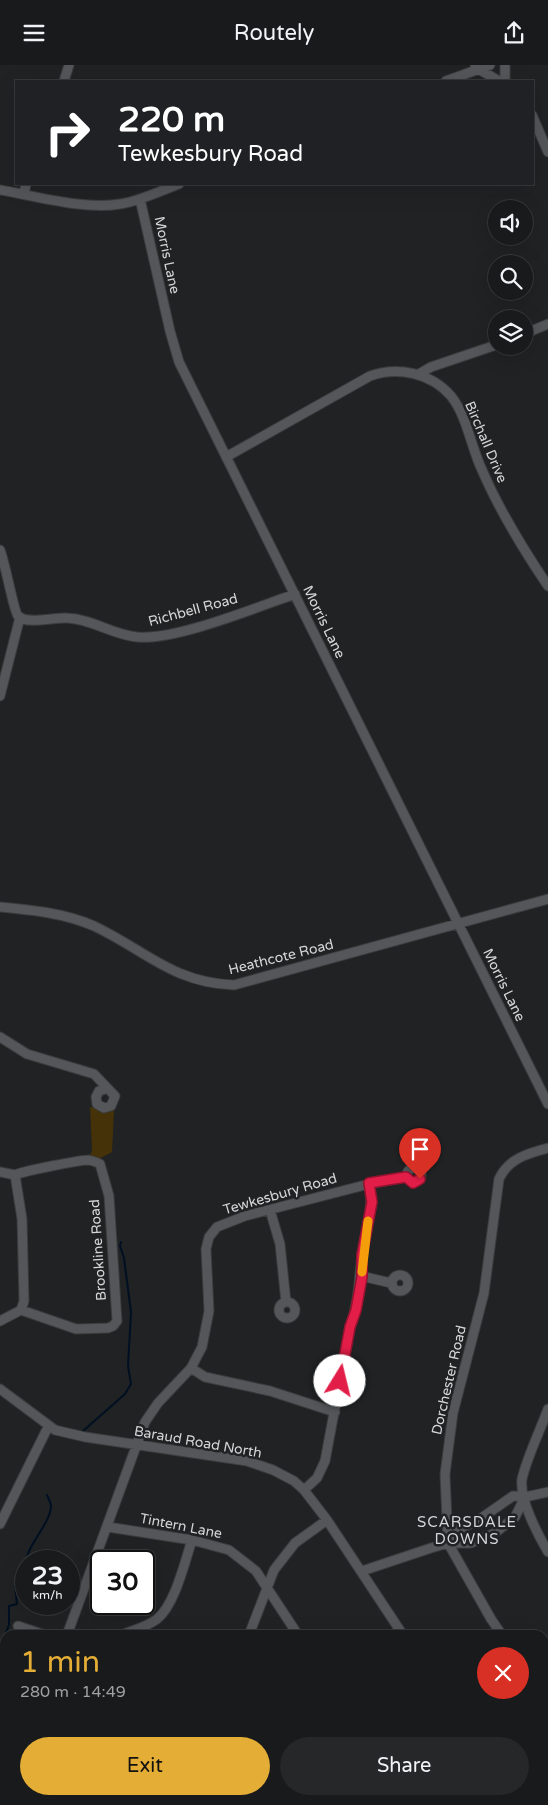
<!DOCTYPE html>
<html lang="en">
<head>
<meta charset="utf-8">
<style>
  :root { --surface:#181a1b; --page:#252728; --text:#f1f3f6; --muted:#9fa1a3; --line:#36383a; --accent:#e4ad35 }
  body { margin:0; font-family:"Varela Round",sans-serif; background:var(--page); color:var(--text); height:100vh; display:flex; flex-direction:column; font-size:19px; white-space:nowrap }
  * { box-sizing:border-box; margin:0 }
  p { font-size:16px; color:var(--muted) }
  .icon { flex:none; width:28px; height:28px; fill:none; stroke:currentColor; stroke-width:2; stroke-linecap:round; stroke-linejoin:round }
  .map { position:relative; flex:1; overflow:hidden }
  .drawer { position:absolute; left:0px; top:1565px; width:549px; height:175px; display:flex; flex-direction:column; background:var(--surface); border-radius:15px 15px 0 0; box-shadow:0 5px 20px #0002,0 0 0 1px var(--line) }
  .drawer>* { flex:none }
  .top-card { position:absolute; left:15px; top:15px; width:519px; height:105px; border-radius:0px; box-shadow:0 5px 20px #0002,0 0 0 1px var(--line); background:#202124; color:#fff; overflow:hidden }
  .fabs { position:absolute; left:488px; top:135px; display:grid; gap:10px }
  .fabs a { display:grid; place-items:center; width:45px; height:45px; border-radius:50%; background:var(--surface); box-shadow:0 5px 20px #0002,0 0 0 1px var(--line); font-size:25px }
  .speed { position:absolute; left:15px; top:1485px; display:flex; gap:10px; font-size:25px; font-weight:700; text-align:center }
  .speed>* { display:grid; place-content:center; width:65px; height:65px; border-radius:50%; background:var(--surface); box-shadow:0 5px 20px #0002,0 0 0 1px var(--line); line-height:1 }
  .speed small { font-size:12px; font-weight:400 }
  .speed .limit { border:2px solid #111; border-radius:8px; background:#fff; color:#111 }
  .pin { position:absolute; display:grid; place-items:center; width:42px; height:42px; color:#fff; margin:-51px -21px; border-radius:50% 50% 50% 0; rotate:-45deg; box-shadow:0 0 5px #0007 }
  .pin .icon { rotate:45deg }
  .me { position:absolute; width:55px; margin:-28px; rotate:9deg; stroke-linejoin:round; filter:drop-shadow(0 0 4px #0008) }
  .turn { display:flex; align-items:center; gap:18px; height:105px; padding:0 20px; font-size:22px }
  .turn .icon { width:65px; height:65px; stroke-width:2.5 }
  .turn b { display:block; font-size:35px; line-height:42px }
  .round { display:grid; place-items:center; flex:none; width:52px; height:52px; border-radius:26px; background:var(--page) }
  .summary { display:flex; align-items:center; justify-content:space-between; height:85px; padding:0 20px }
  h1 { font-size:30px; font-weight:600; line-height:38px; color:var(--accent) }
  .action { display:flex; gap:10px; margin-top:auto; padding:10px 20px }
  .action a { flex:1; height:58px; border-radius:30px; background:var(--accent); color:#111; font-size:20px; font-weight:600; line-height:58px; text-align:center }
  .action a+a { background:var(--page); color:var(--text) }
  header { display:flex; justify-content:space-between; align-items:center; height:65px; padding:0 20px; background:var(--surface); font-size:22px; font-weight:600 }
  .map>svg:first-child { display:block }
  .green { fill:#453208 }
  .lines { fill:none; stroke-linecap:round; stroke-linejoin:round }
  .stream { stroke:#001022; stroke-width:2 }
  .minor-casing { stroke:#3a3c3d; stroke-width:11 }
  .minor { stroke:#545659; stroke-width:9 }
  .route-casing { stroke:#92132f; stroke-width:12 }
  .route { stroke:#e11d48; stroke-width:9 }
  .slow { stroke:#f59e0b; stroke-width:9 }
  .labels { text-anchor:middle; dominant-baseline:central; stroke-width:5; stroke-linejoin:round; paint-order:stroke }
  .street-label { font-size:14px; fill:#d4d6d7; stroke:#202224 }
  .neighbourhood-label { font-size:15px; letter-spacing:1px; fill:#d2d6d9; stroke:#202224 }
</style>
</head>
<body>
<header><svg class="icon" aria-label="menu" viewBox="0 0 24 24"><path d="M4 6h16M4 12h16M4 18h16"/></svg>Routely<svg class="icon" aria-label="share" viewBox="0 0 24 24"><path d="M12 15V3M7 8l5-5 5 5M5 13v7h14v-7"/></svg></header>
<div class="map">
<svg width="548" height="1740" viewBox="0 0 548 1740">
  <rect width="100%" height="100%" fill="#202224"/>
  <path class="green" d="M 90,1042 L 114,1046 L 112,1087 L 99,1094 L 90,1091 L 92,1085 Z"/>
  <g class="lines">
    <path class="stream" d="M 83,1366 L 125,1329 L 131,1319 L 128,1301 L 131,1247 L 124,1193 L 120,1181 L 121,1177
      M 27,1496 C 25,1483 51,1458 51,1441 C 51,1437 48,1433 47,1430
      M 5,1570 L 9,1560 L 9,1541 L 17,1539 L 15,1521 L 19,1510 L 26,1504
      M 0,1594 L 5,1571
      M 0,1606 L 5,1612
      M 0,1627 L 5,1614
      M 0,1630 L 2,1643 L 0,1645"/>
    <g class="minor-casing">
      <path id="minor" d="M 505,0 L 505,16
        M 475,2 L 499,16
        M 64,16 L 69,0
        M 446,16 L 490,0
        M 532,50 L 548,87
        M 0,125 C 36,131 84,145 120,139 C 140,136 160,126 179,119
        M 24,129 L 26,119
        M 140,134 L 170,266 L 179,297 L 548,1039
        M 524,269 L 548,259
        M 419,309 L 431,302 L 496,280
        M 226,392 L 370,311 C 398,301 431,308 451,331 C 467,351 471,382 482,405 C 500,447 523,484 548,521
        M 0,485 C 5,497 14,547 18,551 C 27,560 55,552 67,553 C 92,554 113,570 137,572 C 175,576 257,542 295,529
        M 0,631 L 20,552
        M 0,842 C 32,845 64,848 94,861 C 145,885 173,918 234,920 L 548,834
        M 0,972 L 27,989 L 94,1009 L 115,1031 L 111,1041 L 104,1043 L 97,1039 L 96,1032 L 99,1026 L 105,1024
        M407 1110a7 7 0 1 1 14 0a7 7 0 1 1-14 0Z
        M 0,1107 L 15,1110
        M 15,1110 C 23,1106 80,1095 89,1095 C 93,1096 97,1097 100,1099 L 109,1131 L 117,1256 L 113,1261 L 108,1263 L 76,1264 L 21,1245
        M 270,1145 L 280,1179 L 286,1237
        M392 1218a8 8 0 1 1 16 0a8 8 0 1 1-16 0Z
        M 361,1211 L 391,1218
        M279 1245a8 8 0 1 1 16 0a8 8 0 1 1-16 0Z
        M 0,1256 L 21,1245 L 24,1236 L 22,1154 L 15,1110
        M 191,1303 L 205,1312 L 270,1326 L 335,1347
        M 0,1324 L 55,1365 L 85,1372 L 247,1396 L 273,1405 L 294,1416 L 304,1425 L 327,1455 L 403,1570
        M 548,1344 C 540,1366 527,1392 522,1414 C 519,1434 538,1470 548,1487
        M 304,1425 L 317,1413 L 325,1396 L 350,1262 C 359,1236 359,1215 362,1188 C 366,1165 374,1142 369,1119
        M 0,1459 L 48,1362
        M 108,1462 L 192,1475 L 229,1485 L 256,1506 L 298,1570
        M 449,1478 L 458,1465 L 480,1454 L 513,1431 L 525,1432 L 548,1427
        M 362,1506 L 431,1483 L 448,1478 L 471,1478 L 495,1468 L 515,1452 L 525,1432
        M 18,1561 L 45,1570
        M 67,1570 L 145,1357 L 158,1338 L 191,1303 L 202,1282 L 209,1246 L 206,1184 L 209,1172 L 217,1162 L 245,1151 L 369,1119 L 406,1112
        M 121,1570 C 133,1565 147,1562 157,1554 C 175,1540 185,1496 192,1475
        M 249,1570 L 274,1505 L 295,1478 L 327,1455
        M 502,1570 L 491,1554 L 448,1478 L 445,1409 L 453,1348 L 484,1228 L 499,1114 C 508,1094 528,1088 548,1083
        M 544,1632 L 548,1638
        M 96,1735 L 103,1739 L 115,1740
        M 509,1735 L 513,1740
        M 145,1740 L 167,1735
        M 419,1740 L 446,1735"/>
    </g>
    <use href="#minor" class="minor"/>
  </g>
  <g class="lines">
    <g class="route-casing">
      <path id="route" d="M 340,1316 L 350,1262 L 356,1245 L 362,1212 L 362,1190 L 372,1137 L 369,1118 L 406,1112 L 413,1118 L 420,1114"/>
    </g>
    <use href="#route" class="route"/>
    <path class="slow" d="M 362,1207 L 368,1156"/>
  </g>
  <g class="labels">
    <g class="street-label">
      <text transform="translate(167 190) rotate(78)">Morris Lane</text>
      <text transform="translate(486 377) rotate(67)">Birchall Drive</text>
      <text transform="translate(193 545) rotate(-15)">Richbell Road</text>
      <text transform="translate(324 557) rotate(64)">Morris Lane</text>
      <text transform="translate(281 892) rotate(-14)">Heathcote Road</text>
      <text transform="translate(504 920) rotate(64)">Morris Lane</text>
      <text transform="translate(280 1129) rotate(-16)">Tewkesbury Road</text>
      <text transform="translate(98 1185) rotate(-94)">Brookline Road</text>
      <text transform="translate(449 1315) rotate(-77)">Dorchester Road</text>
      <text transform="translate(198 1377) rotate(10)">Baraud Road North</text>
      <text transform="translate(181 1461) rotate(11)">Tintern Lane</text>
    </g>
    <g class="neighbourhood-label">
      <text x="467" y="1457">SCARSDALE<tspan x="467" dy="17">DOWNS</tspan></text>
    </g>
  </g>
</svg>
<div class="fabs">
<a><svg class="icon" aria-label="sound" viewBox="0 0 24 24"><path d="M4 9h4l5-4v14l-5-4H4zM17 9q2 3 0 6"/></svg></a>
<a><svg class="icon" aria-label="search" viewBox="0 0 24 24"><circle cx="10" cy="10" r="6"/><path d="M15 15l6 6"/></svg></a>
<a><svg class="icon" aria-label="layers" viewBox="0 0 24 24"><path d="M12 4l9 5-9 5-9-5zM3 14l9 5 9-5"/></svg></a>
</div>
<div class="speed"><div>23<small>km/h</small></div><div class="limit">30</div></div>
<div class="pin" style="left:420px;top:1114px;background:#d93025"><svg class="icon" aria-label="arrive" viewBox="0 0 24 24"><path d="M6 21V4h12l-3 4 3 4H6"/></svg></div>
<svg class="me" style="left:340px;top:1316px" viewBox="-20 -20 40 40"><circle r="19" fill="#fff"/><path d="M0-13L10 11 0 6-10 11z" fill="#e11d48"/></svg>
<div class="top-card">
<div class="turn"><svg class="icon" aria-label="right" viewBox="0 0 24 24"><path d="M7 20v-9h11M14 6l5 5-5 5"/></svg><div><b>220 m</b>Tewkesbury Road</div></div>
</div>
<section class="drawer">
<div class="summary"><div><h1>1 min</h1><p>280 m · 14:49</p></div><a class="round" style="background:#d93025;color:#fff"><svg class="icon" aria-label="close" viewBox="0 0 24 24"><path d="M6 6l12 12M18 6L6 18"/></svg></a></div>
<div class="action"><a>Exit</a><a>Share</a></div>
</section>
</div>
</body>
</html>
